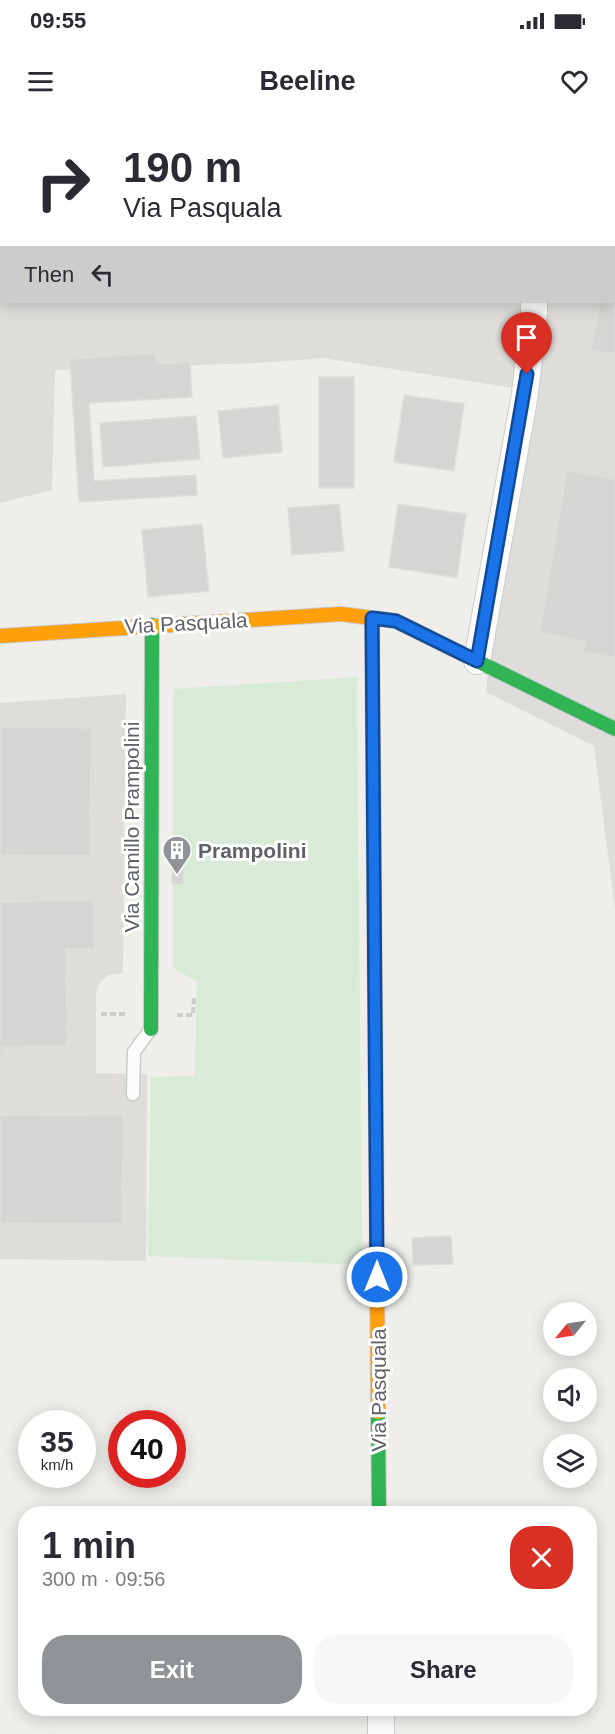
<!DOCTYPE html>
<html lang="en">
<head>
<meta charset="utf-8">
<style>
  :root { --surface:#fff; --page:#f7f7f7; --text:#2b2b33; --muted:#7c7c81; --accent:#919496 }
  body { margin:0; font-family:Helvetica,sans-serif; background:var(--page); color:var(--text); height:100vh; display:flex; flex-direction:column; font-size:22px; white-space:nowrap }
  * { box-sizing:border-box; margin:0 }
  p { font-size:20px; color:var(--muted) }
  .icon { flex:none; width:33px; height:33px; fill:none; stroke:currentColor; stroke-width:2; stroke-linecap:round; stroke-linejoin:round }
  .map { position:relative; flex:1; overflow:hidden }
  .panel { position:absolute; left:18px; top:1386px; width:579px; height:210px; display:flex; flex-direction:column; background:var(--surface); border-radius:24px; box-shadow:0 3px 15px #0003 }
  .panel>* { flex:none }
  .guide { position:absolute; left:0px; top:0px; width:615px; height:183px; box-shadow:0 3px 15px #0003; background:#fff; color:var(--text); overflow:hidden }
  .needle { width:39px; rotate:240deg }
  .controls { position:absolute; left:543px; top:1182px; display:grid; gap:12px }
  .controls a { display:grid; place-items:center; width:54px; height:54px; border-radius:50%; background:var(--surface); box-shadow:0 3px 15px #0003; font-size:30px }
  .speed { position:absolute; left:18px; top:1290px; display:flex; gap:12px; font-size:30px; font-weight:700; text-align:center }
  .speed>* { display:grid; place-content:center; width:78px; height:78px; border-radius:50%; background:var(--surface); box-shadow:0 3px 15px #0003; line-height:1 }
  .speed small { font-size:15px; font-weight:400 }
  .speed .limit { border:9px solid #d22; background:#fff; color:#111 }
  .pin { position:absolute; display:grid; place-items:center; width:51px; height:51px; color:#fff; margin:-62px -26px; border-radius:50% 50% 50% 0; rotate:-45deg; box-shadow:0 0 6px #0007 }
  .pin .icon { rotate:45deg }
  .me { position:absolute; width:66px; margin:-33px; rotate:0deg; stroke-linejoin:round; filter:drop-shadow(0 0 4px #0008) }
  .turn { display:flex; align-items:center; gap:21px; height:126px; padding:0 24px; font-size:27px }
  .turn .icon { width:78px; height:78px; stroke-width:2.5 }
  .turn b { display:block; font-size:42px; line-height:51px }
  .then { display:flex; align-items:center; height:57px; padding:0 24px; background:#0003; gap:12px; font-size:22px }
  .round { display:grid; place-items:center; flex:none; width:63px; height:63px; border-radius:24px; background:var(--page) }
  .summary { display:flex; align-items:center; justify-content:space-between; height:102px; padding:0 24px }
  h1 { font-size:36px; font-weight:800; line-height:45px }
  .button { display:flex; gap:12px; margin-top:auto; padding:12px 24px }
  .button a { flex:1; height:69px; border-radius:24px; background:var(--accent); color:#fff; font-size:24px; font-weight:800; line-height:69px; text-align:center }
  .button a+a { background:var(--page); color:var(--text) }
  .status { display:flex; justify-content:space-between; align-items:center; height:42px; padding:0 30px; background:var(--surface); direction:ltr }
  .status svg { height:16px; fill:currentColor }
  header { display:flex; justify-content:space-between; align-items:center; height:78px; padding:0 24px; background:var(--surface); font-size:27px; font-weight:800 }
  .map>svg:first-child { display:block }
  .industrial { fill:#dfddda; fill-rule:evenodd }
  .green { fill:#d8ebd6 }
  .building { fill:#d6d5d3; stroke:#deddd9; stroke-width:1.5 }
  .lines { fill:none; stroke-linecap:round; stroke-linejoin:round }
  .lane-casing { stroke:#cbcccc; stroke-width:15 }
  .street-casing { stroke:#cbcccc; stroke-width:28 }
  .fast-casing { stroke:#cacacb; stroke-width:16 }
  .slow-casing { stroke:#cacacb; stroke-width:16 }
  .path { stroke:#cacfcc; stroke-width:4; stroke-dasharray:6 3; stroke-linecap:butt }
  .lane { stroke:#fdfcfc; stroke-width:12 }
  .street { stroke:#fdfcfc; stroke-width:26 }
  .fast { stroke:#30b455; stroke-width:14 }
  .slow { stroke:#ff9f0a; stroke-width:14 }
  .route-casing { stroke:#114b97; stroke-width:15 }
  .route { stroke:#1a73e8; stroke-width:10 }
  .labels { text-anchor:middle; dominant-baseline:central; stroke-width:6; stroke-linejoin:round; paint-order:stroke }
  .street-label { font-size:21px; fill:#5f6368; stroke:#fff }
  .poi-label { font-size:21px; font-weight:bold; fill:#5f6368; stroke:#fff; text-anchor:start }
</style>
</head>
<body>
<div class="status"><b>09:55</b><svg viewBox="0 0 49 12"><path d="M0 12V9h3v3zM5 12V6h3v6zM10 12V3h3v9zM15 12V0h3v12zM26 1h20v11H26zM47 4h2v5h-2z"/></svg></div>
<header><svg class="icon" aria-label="menu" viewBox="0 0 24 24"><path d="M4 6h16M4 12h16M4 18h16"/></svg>Beeline<svg class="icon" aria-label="heart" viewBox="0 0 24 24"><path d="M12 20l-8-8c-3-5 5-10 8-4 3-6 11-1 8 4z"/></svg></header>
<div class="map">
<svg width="615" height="1614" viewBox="0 0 615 1614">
  <rect width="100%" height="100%" fill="#efeeea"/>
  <path class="industrial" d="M 0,0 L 615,0 L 615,789 L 594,626 L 486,572 L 520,269 L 323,238 L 258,243 L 55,250 L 52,370 L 0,383 ZM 2,2 L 614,2 L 614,182 L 2,182 Z
    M 126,574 L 123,853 L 108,855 L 100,863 L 96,872 L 96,953 L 147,954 L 146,1141 L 0,1139 L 0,583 Z"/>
  <path class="green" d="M 357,557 L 362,1145 L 148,1136 L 151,957 L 195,956 L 197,862 L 173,847 L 173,569 Z"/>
  <path class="building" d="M 110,0 L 273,0 L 273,2 L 110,2 Z
    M 324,0 L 473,0 L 473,2 L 324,2 Z
    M 614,96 L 615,96 L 615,234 L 591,230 L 600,182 L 614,182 Z
    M 156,233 L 156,244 L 190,242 L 192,277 L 89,283 L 94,361 L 196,355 L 197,375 L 79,382 L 70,239 Z
    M 319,257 L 354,257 L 354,368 L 319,368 Z
    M 404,275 L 464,284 L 454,351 L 394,342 Z
    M 278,285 L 282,332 L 223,338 L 218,291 Z
    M 196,296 L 200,339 L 103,347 L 100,303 Z
    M 567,351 L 615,359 L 615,538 L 582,532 L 585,521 L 540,513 Z
    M 339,384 L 344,431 L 292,435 L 288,388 Z
    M 398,384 L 466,394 L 457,458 L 389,447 Z
    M 202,404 L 209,471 L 148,477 L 142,410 Z
    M 0,607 L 91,608 L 90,736 L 0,735 Z
    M 172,748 L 183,748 L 183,764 L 172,764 Z
    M 94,780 L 95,829 L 66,829 L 67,926 L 3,927 L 3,935 L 0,935 L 0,782 Z
    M 0,995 L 123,996 L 122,1104 L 0,1103 Z
    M 451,1116 L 453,1144 L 413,1145 L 412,1118 Z"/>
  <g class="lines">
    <g class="lane-casing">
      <path id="lane" d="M 133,974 L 134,932 L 150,910"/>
    </g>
    <g class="street-casing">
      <path id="street" d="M 529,0 L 529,2
        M 477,541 L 525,274 L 534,193 L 534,182
        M 381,1588 L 381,1614"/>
    </g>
    <g class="fast-casing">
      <path id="fast" d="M 372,498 L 376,1007
        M 402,504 L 615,609
        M 151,909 L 152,505
        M 378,1292 L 379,1394"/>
    </g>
    <g class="slow-casing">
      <path id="slow" d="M 0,516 L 341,494 L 396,501 L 402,504
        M 376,1007 L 378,1292"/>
    </g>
    <path class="path" d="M 101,894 L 125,894
      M 177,895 L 193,895 L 194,878"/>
    <use href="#lane" class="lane"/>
    <use href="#street" class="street"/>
    <use href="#fast" class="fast"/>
    <use href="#slow" class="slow"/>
  </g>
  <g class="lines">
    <g class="route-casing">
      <path id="route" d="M 377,1157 L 372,498 L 396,501 L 477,541 L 527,254"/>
    </g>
    <use href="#route" class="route"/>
  </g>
  <defs>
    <g id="building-pin" transform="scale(1.5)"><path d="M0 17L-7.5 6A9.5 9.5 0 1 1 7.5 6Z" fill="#919496" stroke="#fff"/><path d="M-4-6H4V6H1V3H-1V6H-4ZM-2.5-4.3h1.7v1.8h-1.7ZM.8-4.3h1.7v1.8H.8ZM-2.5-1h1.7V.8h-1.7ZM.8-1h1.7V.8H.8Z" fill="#fff"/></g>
  </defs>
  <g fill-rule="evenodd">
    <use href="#building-pin" x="177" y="730"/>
  </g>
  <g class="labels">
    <g class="street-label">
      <text transform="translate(186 503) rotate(-3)">Via Pasquala</text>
      <text transform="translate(131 707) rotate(-90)">Via Camillo Prampolini</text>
      <text transform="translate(378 1270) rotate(-90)">Via Pasquala</text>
    </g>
    <g class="poi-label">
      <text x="198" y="730">Prampolini</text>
    </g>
  </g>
</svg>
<div class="controls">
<a><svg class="needle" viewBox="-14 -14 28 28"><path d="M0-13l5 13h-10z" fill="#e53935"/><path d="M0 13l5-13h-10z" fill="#7c7c81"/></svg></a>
<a><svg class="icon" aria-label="sound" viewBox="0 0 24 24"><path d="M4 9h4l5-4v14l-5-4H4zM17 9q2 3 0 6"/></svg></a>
<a><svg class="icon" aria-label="layers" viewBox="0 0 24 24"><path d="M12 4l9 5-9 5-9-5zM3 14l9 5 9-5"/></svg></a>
</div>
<div class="speed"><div>35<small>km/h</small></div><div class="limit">40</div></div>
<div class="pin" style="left:527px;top:254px;background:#d93025"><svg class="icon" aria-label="arrive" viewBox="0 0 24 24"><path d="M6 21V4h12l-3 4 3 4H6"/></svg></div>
<svg class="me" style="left:377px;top:1157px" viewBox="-20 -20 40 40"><circle r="17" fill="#1a73e8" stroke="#fff" stroke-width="3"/><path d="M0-11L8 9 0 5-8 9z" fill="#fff"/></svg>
<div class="guide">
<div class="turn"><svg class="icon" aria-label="right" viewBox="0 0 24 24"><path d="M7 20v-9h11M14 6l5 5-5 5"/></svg><div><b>190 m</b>Via Pasquala</div></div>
<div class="then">Then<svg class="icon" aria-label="left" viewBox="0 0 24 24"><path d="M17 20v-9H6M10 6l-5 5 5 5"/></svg></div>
</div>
<section class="panel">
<div class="summary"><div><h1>1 min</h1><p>300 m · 09:56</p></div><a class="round" style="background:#d93025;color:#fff"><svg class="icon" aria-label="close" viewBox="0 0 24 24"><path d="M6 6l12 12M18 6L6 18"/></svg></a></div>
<div class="button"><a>Exit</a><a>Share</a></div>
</section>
</div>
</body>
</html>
